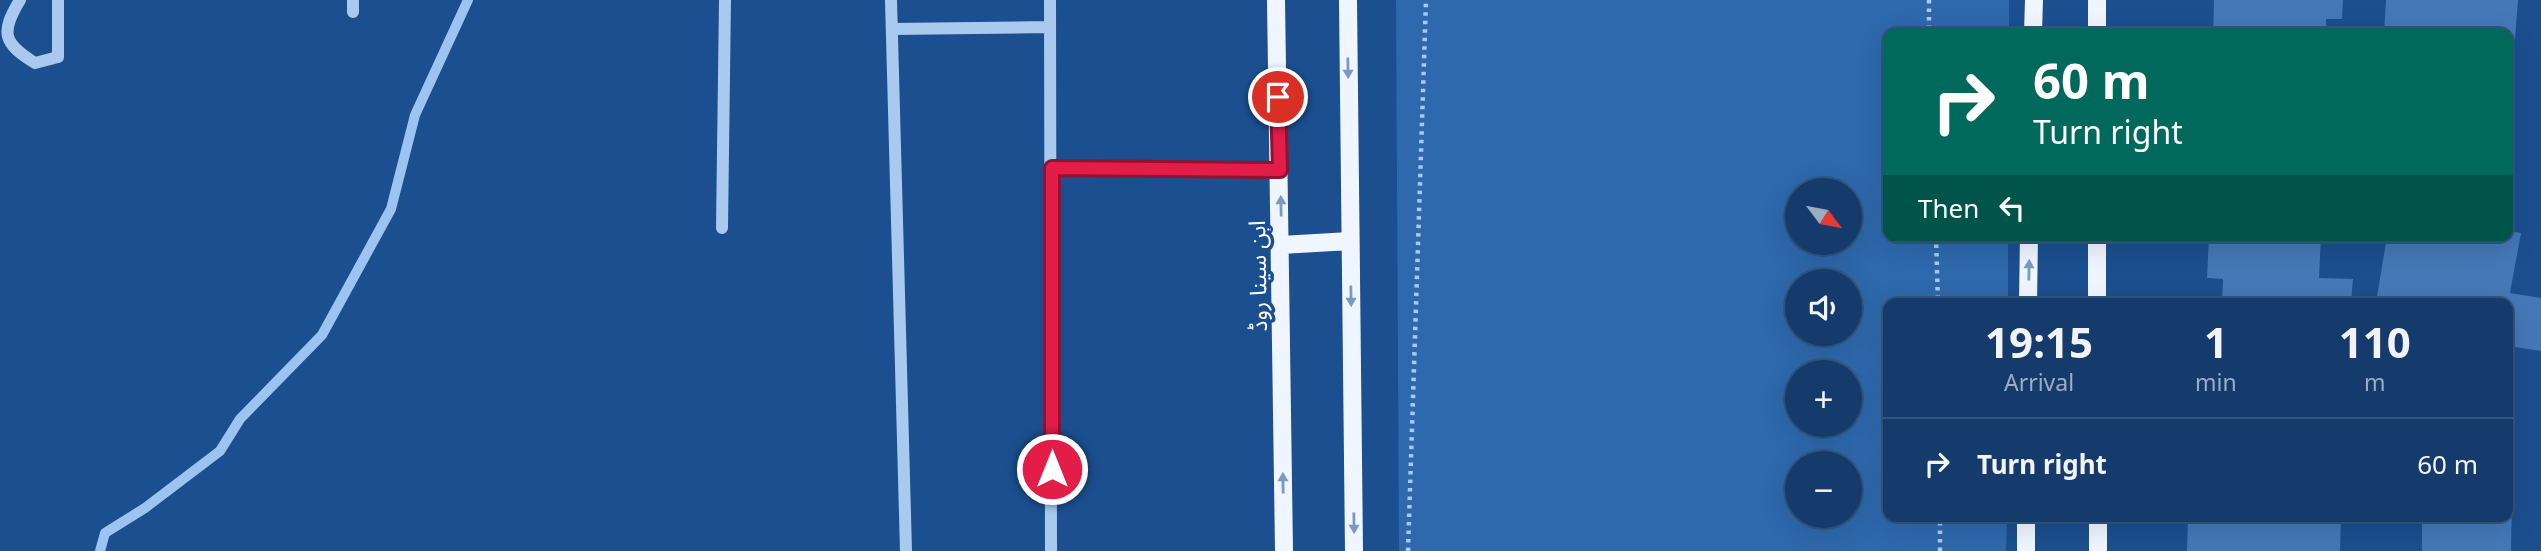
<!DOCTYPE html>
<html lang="en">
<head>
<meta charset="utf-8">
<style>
  :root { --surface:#143b6b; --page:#214673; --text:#f1f3f6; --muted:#9dadc1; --line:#33557e }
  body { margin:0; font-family:"Noto Sans","Noto Sans Arabic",sans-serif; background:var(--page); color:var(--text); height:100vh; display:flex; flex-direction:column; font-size:26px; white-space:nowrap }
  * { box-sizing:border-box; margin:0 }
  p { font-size:23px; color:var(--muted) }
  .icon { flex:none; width:38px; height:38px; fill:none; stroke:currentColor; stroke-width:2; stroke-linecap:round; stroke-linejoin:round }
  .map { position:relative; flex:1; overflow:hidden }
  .panel { position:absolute; left:1883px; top:298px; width:630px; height:224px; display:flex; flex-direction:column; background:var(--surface); border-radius:14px; box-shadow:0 7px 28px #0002,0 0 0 2px var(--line) }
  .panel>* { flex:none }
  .hud { position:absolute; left:1883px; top:28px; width:630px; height:214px; border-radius:14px; box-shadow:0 7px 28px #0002,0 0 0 2px var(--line); background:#00695c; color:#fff; overflow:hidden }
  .needle { width:46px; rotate:122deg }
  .tools { position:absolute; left:1785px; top:178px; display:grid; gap:14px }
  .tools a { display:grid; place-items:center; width:77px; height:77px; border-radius:50%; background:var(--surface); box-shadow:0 7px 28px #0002,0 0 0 2px var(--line); font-size:35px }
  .pin { position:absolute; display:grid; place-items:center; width:60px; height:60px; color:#fff; margin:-30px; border:4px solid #fff; border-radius:50%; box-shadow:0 2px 7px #0007 }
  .me { position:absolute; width:77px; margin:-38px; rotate:0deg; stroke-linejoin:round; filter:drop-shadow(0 0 5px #0008) }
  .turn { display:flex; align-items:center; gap:24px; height:147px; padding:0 35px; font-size:32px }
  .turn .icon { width:91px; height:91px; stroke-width:2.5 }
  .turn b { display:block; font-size:49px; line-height:60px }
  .then { display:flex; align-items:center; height:66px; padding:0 35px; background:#0003; gap:14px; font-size:26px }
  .eta { display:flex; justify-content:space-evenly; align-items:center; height:119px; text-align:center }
  .eta b { font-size:42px; font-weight:700; line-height:49px }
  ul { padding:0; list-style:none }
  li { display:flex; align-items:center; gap:21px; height:91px; padding:0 35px; border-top:2px solid var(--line) }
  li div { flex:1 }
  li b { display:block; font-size:26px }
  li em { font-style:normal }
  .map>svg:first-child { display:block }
  .green { fill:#2e69ad; fill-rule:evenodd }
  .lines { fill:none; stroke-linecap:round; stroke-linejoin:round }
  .stream { stroke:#9cc4f0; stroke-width:10 }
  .building { fill:#4478b7 }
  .path { stroke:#a9c9ee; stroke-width:4.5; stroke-dasharray:3.5 5; stroke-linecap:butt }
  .minor { stroke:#a9c9ee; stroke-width:12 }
  .major { stroke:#f0f6ff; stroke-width:18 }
  .oneway { fill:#7b9ac1 }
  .route-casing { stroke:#92132f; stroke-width:18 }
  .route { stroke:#e11d48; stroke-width:12 }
  .labels { text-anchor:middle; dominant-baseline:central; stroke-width:7; stroke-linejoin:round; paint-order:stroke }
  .street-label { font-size:23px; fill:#fff; stroke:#1b4f8f }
</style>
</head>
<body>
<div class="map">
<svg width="2541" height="551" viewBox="0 0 2541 551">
  <rect width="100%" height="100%" fill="#1b4f8f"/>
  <path class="green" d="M 1396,0 L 2009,0 L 2009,33 L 1888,33 L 1888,236 L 2008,236 L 2008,303 L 1888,303 L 1888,516 L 2007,516 L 2006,551 L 1399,551 ZM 1797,191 L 1850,191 L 1850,243 L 1797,243 ZM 1797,282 L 1850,282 L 1850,334 L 1797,334 ZM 1797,373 L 1850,373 L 1850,425 L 1797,425 ZM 1797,464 L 1850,464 L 1850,516 L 1797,516 Z"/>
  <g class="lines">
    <path class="stream" d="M 100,551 L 105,533 L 145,508 L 220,451 L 240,419 L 322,335 L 391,209 L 415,115 L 468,0"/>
  </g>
  <path class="building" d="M 2214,0 L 2343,0 L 2342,19 L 2326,19 L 2326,33 L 2213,33 Z
    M 2386,0 L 2518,0 L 2512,79 L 2508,79 L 2508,33 L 2384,33 Z
    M 2508,103 L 2514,104 L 2510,157 L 2508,157 Z
    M 2508,231 L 2521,233 L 2510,293 L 2541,298 L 2541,351 L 2508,346 L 2508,303 L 2376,303 L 2387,236 L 2508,236 Z
    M 2209,236 L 2321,236 L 2319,278 L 2353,279 L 2351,303 L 2222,303 L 2223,279 L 2207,278 Z
    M 2508,494 L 2512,494 L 2511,551 L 2422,551 L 2422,516 L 2508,516 Z
    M 2188,516 L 2341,516 L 2340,551 L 2187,551 Z"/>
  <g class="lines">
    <path class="path" d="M 1929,0 L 1929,33
      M 1936,236 L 1938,303
      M 1408,551 L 1426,0
      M 1940,551 L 1940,516"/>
    <path class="minor" d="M 20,0 C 0,33 3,43 35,63 L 58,57 L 58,0
      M 891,0 L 906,551
      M 1050,0 L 1051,551
      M 353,12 L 353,0
      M 892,29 L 1049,27
      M 1052,168 L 1280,170
      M 722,228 L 725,0"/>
    <path class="major" d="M 1276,0 L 1284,551
      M 1348,0 L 1354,551
      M 2033,33 L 2034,0
      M 2097,33 L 2097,0
      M 1281,245 L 1350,241
      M 2028,303 L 2029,236
      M 2097,303 L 2097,236
      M 2098,516 L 2098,551
      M 2026,551 L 2026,516"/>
  </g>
  <defs><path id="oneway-solid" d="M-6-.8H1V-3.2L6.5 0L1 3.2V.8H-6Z" transform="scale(1.75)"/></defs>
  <g class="oneway">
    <use href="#oneway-solid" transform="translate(1348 68) rotate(89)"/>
    <use href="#oneway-solid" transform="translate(1281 206) rotate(-91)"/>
    <use href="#oneway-solid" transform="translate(2029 270) rotate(-89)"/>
    <use href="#oneway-solid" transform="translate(1351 296) rotate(89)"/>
    <use href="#oneway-solid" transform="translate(1283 483) rotate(-91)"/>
    <use href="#oneway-solid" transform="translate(1354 523) rotate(89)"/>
  </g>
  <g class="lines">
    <g class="route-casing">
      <path id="route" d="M 1052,469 L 1052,168 L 1280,170 L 1278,97"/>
    </g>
    <use href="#route" class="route"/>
  </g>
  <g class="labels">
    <g class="street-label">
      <text transform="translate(1257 276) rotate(-91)">ابن سینا روڈ</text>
    </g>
  </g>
</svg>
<div class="tools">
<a><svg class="needle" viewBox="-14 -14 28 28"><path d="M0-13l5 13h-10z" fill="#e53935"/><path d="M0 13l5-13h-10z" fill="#9dadc1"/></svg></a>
<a><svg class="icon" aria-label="sound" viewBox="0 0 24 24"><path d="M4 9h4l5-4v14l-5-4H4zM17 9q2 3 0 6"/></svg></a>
<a>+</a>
<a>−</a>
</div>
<div class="pin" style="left:1278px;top:97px;background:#d93025"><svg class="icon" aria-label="arrive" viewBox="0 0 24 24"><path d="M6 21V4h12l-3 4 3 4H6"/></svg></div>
<svg class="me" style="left:1052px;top:469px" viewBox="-20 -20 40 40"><circle r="17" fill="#e11d48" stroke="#fff" stroke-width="3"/><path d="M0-11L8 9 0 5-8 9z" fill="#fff"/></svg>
<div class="hud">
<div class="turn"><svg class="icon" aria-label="right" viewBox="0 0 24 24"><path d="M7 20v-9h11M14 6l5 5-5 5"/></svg><div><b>60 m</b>Turn right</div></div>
<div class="then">Then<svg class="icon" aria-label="left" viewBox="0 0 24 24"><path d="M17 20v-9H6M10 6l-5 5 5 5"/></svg></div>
</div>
<section class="panel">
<div class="eta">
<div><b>19:15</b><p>Arrival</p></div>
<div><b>1</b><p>min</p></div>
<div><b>110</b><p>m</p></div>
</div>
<ul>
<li><svg class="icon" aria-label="right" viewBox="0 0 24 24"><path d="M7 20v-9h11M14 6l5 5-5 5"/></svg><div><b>Turn right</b></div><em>60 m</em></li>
</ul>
</section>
</div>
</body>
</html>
